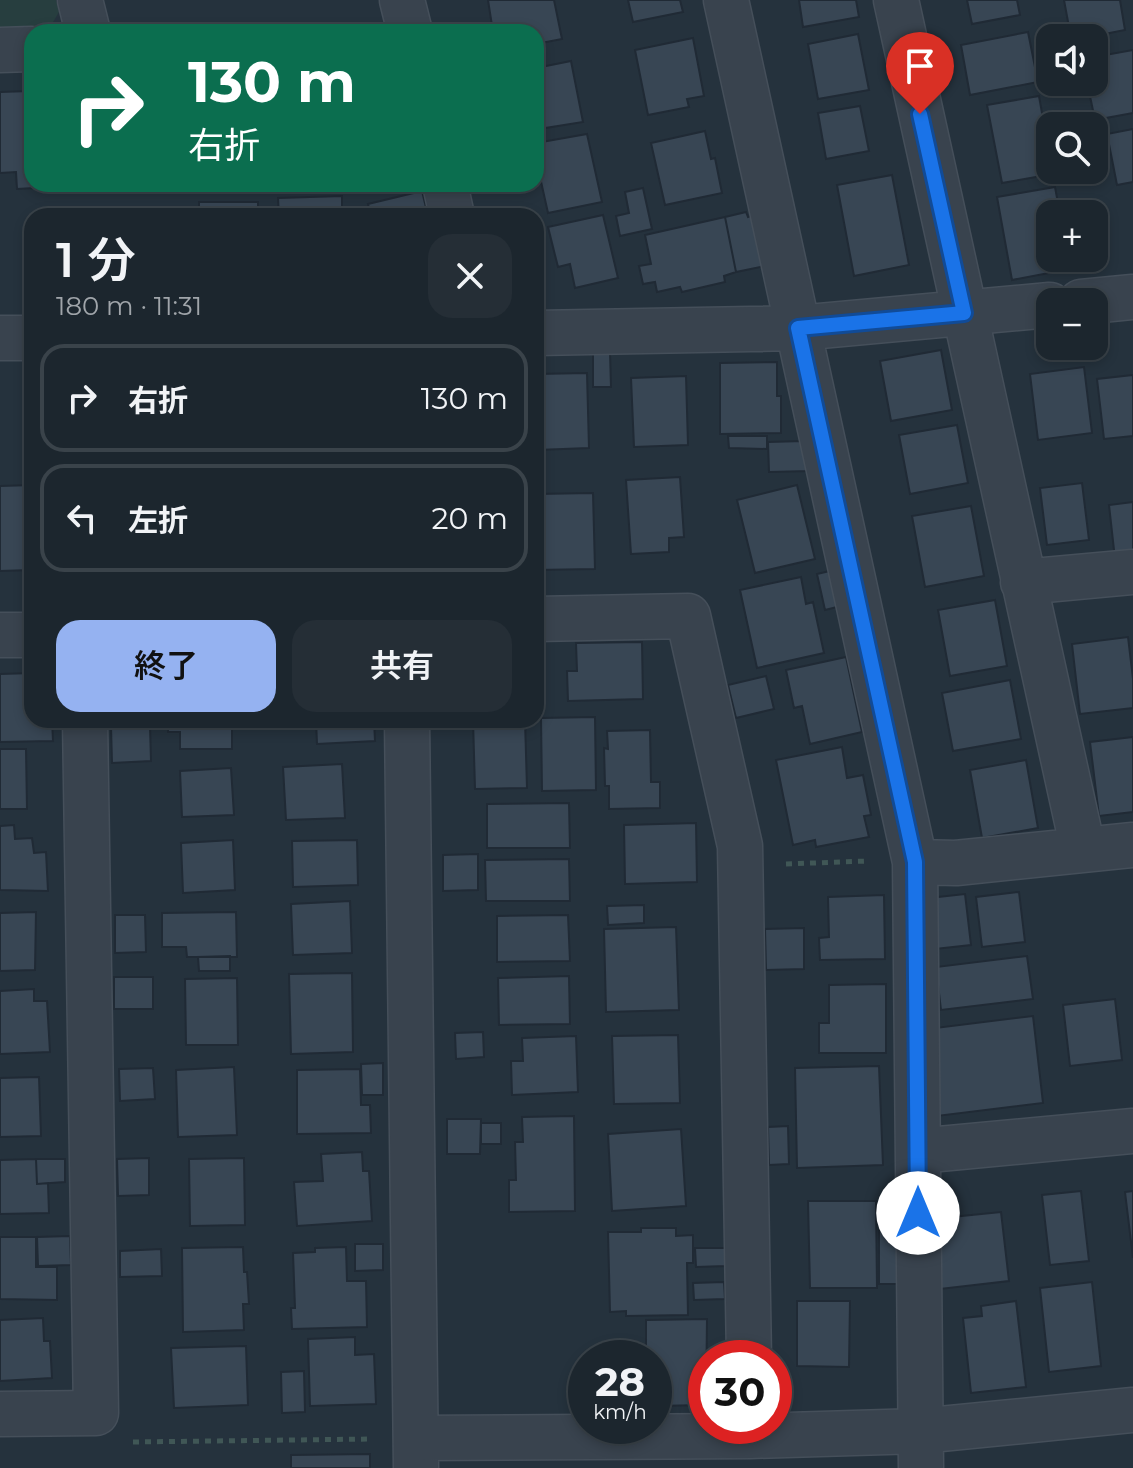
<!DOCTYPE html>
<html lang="ja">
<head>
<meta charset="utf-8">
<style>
  :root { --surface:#1c262e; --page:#252e36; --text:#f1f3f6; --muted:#a0a5aa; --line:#3a434a; --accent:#95b2f1 }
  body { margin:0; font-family:Montserrat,"Noto Sans JP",sans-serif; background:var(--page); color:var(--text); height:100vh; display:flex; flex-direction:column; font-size:30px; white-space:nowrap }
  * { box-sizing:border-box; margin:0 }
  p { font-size:26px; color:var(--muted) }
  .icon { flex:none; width:44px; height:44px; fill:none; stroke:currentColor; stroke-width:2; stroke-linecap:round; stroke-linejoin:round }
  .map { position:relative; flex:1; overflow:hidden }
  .panel { position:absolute; left:24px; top:208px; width:520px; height:520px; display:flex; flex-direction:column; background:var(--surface); border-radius:24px; box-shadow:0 4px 12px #0003,0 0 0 2px var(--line) }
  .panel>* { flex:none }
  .hud { position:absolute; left:24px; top:24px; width:520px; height:168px; border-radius:24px; box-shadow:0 4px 12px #0003,0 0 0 2px var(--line); background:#0b6e4f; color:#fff; overflow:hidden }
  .controls { position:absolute; left:1036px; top:24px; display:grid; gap:16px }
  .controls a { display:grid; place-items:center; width:72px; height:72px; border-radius:16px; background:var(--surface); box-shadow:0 4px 12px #0003,0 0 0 2px var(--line); font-size:40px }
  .speed { position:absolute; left:568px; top:1340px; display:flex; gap:16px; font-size:40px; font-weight:700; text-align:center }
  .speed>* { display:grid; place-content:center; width:104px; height:104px; border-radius:50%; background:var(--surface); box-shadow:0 4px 12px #0003,0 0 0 2px var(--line); line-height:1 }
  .speed small { font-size:20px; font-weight:400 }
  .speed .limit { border:12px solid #d22; background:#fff; color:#111 }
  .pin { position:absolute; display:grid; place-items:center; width:68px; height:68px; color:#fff; margin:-82px -34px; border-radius:50% 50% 50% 0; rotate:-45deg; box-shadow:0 0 8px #0007 }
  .pin .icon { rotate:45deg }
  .me { position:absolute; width:88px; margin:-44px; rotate:0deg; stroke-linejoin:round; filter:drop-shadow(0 0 6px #0008) }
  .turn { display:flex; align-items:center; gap:28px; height:168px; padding:0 32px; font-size:36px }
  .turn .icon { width:104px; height:104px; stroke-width:2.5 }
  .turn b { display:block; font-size:56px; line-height:68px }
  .round { display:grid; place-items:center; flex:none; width:84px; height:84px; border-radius:24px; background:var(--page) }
  .headline { display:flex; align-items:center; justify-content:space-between; height:136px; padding:0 32px }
  h1 { font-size:48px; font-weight:600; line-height:60px }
  .action { display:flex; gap:16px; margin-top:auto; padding:16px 32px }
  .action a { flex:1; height:92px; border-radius:24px; background:var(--accent); color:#111; font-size:32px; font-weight:600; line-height:92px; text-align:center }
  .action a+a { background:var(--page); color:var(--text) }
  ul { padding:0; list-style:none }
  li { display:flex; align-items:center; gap:24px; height:108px; margin:0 16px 12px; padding:0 16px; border:4px solid var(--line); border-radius:24px }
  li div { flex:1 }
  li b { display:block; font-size:30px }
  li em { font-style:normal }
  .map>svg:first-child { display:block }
  .green { fill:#273e3f }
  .building { fill:#384654; stroke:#202a35; stroke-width:2 }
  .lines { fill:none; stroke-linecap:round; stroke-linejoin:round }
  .minor-casing { stroke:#454f5a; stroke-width:47 }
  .path { stroke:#405756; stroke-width:5; stroke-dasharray:6 6; stroke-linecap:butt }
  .minor { stroke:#39434e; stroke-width:44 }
  .route-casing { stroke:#114b97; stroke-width:20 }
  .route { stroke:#1a73e8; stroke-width:14 }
</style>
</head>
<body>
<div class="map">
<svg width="1133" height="1468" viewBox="0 0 1133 1468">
  <rect width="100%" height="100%" fill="#25323d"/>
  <path class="green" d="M 0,0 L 56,0 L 59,12 L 49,29 L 0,29 Z"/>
  <path class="building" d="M 488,0 L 554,0 L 562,39 L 536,44 L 536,32 L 493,32 Z
    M 628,0 L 680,0 L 683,12 L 633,22 Z
    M 799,0 L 856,0 L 859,17 L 803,27 Z
    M 967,0 L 1017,0 L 1020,15 L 972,24 Z
    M 1064,0 L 1120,0 L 1125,30 L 1084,38 L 1071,38 Z
    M 1028,32 L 1038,82 L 970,95 L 961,45 Z
    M 858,34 L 869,90 L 818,99 L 808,44 Z
    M 693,38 L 704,96 L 687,99 L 689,107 L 648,115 L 635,50 Z
    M 1133,50 L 1133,113 L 1095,120 L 1087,82 L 1094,82 L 1094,57 Z
    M 571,61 L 583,122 L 539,129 L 536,116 L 536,68 Z
    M 29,91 L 32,184 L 52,184 L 52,187 L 17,189 L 16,172 L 0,173 L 0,92 Z
    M 1039,96 L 1050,158 L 1050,170 L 1052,170 L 1053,174 L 1002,183 L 987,105 Z
    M 860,106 L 869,151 L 826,159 L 818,113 Z
    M 1133,129 L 1133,182 L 1117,185 L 1107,134 Z
    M 705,131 L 711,159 L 715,158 L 722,193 L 665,205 L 651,143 Z
    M 587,134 L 602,202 L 548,213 L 536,159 L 536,143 Z
    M 892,175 L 909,265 L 854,276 L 837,185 Z
    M 122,184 L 155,184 L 155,190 L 122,191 Z
    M 472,184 L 510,184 L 511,186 L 474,193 Z
    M 1055,187 L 1060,214 L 1050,214 L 1050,258 L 1068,258 L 1070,269 L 1012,280 L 997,197 Z
    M 643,188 L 652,229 L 620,236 L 616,216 L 629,213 L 625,192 Z
    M 422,191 L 428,216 L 371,216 L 368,204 Z
    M 342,196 L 342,216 L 279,216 L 278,198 Z
    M 199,202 L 258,202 L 258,216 L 199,216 Z
    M 746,212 L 748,217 L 754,215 L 765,266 L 736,272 L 725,217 Z
    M 603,215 L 618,278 L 575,288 L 570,264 L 558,267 L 548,227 Z
    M 725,217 L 736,272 L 724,276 L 725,282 L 682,292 L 680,287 L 657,292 L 655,282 L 643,284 L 639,266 L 651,264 L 645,235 Z
    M 941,350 L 952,410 L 891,421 L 880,361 Z
    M 593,352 L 610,352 L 611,387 L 593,387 Z
    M 777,362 L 777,396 L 781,396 L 781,433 L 720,434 L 720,363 Z
    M 1084,367 L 1092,433 L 1038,440 L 1030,374 Z
    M 587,373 L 589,448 L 537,450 L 536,374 Z
    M 1133,375 L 1133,436 L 1104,439 L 1097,379 Z
    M 686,376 L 688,445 L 634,447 L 631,378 Z
    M 957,425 L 968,483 L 910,494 L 899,435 Z
    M 728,436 L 767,436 L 767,449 L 729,448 Z
    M 803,441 L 810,471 L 769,472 L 768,442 Z
    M 680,477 L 684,537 L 669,538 L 669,552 L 631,554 L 626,480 Z
    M 1082,483 L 1089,540 L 1047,545 L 1040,488 Z
    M 32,485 L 32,570 L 0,571 L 0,486 Z
    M 797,485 L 815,559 L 755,573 L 737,500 Z
    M 593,493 L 595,569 L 536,570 L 536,494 Z
    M 1133,502 L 1133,557 L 1115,559 L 1109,505 Z
    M 971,506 L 984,576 L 925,587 L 912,516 Z
    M 834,570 L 841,606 L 825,610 L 817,574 Z
    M 801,577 L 806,604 L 813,602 L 824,653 L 757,668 L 740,590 Z
    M 995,600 L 1007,666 L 950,676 L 938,610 Z
    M 1128,637 L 1133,679 L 1133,708 L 1080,714 L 1072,644 Z
    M 642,642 L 643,699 L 568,701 L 567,671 L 577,671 L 576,643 Z
    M 536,645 L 540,645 L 541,707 L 536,707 Z
    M 846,657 L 862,732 L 810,744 L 802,706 L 794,708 L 786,670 Z
    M 32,673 L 32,720 L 52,720 L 53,741 L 0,742 L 0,674 Z
    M 766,676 L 774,709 L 736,718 L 728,685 Z
    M 1010,680 L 1021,739 L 953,751 L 942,693 Z
    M 595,717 L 596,790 L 542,791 L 541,718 Z
    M 168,720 L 232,720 L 232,749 L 180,749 L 180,732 L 168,732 Z
    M 316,720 L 374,720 L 375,741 L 317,744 Z
    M 473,720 L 525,720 L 527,788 L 475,789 Z
    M 150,726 L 151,761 L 112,763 L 111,727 Z
    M 650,730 L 651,782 L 660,782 L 660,808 L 609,809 L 609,786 L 605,786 L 604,748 L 608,749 L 607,731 Z
    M 1133,737 L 1133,812 L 1099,816 L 1090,742 Z
    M 842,747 L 847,778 L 863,775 L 871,815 L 864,816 L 869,837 L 816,847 L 815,840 L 793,845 L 776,760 Z
    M 0,749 L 26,749 L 27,809 L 0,809 Z
    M 1026,760 L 1038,828 L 982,838 L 970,770 Z
    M 342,764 L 345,818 L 286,820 L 283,767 Z
    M 231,768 L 234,815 L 182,817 L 180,771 Z
    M 569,803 L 570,848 L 487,848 L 487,804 Z
    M 696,823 L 697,882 L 625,884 L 624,825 Z
    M 14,825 L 15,839 L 32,838 L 34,853 L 46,852 L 48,891 L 0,890 L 0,826 Z
    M 233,840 L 235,890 L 183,893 L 181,843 Z
    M 357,840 L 358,885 L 293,887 L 292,841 Z
    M 478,854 L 478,890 L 443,891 L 443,855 Z
    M 569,859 L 570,901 L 486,901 L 485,860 Z
    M 1019,892 L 1025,942 L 982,947 L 976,897 Z
    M 965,894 L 971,945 L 935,949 L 929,898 Z
    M 884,895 L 885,959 L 820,960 L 819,938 L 829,937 L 828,897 Z
    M 350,901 L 352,953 L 293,955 L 291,904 Z
    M 644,905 L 644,923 L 608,925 L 607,906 Z
    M 36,912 L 35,970 L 0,971 L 0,913 Z
    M 236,912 L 237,957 L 187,957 L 186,947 L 162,947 L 162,913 Z
    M 115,915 L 145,915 L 146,952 L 115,953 Z
    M 568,915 L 570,961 L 497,962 L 497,916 Z
    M 676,927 L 679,1010 L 606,1012 L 604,929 Z
    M 804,928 L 804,969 L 766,970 L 765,929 Z
    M 230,956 L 230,971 L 199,971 L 198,957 Z
    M 1027,956 L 1033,999 L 941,1010 L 936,967 Z
    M 352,973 L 353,1052 L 291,1054 L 289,974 Z
    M 569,976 L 570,1024 L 499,1025 L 498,978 Z
    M 114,977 L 153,977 L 153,1009 L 114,1009 Z
    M 237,978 L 238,1045 L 186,1045 L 185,979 Z
    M 886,984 L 886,1053 L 819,1053 L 819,1023 L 829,1023 L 829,985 Z
    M 34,989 L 34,1001 L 47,1001 L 50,1052 L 0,1054 L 0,991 Z
    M 1115,999 L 1122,1060 L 1070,1066 L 1063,1005 Z
    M 1033,1016 L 1043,1103 L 937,1116 L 927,1029 Z
    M 483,1032 L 484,1057 L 456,1059 L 455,1033 Z
    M 678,1035 L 680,1103 L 614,1104 L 612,1036 Z
    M 576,1036 L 578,1092 L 512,1095 L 511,1061 L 523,1061 L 522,1038 Z
    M 383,1063 L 383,1095 L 362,1095 L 361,1064 Z
    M 879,1066 L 883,1165 L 797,1168 L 795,1068 Z
    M 234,1067 L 237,1135 L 178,1137 L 176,1070 Z
    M 153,1068 L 155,1099 L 120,1101 L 119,1069 Z
    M 360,1069 L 361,1105 L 370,1105 L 371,1133 L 297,1134 L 297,1070 Z
    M 39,1077 L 41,1136 L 0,1137 L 0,1078 Z
    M 574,1116 L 575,1211 L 509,1212 L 509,1180 L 516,1180 L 515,1142 L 523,1142 L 522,1117 Z
    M 447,1119 L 481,1119 L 480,1154 L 447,1154 Z
    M 481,1123 L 501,1123 L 501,1144 L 481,1144 Z
    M 788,1126 L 789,1164 L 769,1165 L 768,1127 Z
    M 681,1129 L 686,1206 L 612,1211 L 608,1134 Z
    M 362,1152 L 363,1171 L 369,1171 L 372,1221 L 297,1226 L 294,1182 L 323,1181 L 321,1154 Z
    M 149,1158 L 149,1195 L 118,1196 L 117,1159 Z
    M 244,1158 L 245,1225 L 190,1226 L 189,1159 Z
    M 36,1159 L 65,1159 L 65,1182 L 37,1184 Z
    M 36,1159 L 37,1184 L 48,1183 L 49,1213 L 0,1214 L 0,1160 Z
    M 1081,1191 L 1089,1261 L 1050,1265 L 1042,1195 Z
    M 1133,1191 L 1133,1258 L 1125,1192 Z
    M 808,1201 L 876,1201 L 877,1288 L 810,1288 Z
    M 1001,1212 L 1009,1281 L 940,1289 L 932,1219 Z
    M 641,1228 L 676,1228 L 676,1236 L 693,1235 L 693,1263 L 687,1263 L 688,1315 L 626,1316 L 626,1311 L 610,1312 L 608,1232 L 641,1232 Z
    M 879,1230 L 897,1230 L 898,1284 L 879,1284 Z
    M 70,1236 L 71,1265 L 38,1266 L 37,1237 Z
    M 0,1237 L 36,1237 L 36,1267 L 57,1267 L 57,1300 L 0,1299 Z
    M 355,1244 L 383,1244 L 383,1270 L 355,1271 Z
    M 243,1247 L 244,1272 L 247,1272 L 249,1304 L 243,1304 L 244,1330 L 183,1332 L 182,1248 Z
    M 346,1247 L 347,1281 L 366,1281 L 367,1327 L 292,1329 L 291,1308 L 295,1308 L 293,1253 L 315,1252 L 315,1248 Z
    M 695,1248 L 726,1248 L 726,1266 L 696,1267 Z
    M 161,1249 L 162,1276 L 120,1277 L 120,1251 Z
    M 724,1282 L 725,1299 L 694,1300 L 693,1283 Z
    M 1092,1282 L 1101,1366 L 1049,1372 L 1040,1288 Z
    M 797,1301 L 850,1301 L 849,1367 L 797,1366 Z
    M 1016,1301 L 1026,1387 L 971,1393 L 963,1318 L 982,1316 L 981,1306 Z
    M 43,1318 L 44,1341 L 50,1341 L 52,1378 L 0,1381 L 0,1320 Z
    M 707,1319 L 706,1405 L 654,1406 L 654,1358 L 646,1358 L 646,1320 Z
    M 355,1337 L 355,1355 L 374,1354 L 376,1404 L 310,1406 L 308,1339 Z
    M 246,1346 L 248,1405 L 174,1408 L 171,1348 Z
    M 304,1371 L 305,1412 L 282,1413 L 281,1372 Z
    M 370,1454 L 370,1468 L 291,1468 L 291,1455 Z"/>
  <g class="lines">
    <g class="minor-casing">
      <path id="minor" d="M 80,0 L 88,32
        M 402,0 L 410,32
        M 726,0 L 915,862 L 921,1468
        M 896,0 L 1083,849
        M 0,50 L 32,49
        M 445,184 L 452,216
        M 1081,302 L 1133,297
        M 536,333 L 798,328 L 1050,305
        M 0,338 L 32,338
        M 1023,582 L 1133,572
        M 536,619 L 688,616 L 740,846 L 749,1358
        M 0,635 L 32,635
        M 407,720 L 416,1468
        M 915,862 L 956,863 L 1133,845
        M 918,1151 L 1133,1131
        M 0,1414 L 96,1413 L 85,720
        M 416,1438 L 750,1436 L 920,1431 L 1133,1410"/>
    </g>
    <path class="path" d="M 786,864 L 868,861
      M 133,1442 L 371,1439"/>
    <use href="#minor" class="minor"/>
  </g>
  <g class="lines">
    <g class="route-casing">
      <path id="route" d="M 918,1213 L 915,862 L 798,328 L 964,313 L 920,114"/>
    </g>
    <use href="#route" class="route"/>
  </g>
</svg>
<div class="controls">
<a><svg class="icon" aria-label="sound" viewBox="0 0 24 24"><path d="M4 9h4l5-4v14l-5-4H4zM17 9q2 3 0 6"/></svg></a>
<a><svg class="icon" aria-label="search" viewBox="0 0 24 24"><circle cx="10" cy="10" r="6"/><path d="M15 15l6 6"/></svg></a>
<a>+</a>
<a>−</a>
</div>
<div class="speed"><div>28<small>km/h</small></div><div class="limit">30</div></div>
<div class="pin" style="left:920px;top:114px;background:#d93025"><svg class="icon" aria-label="arrive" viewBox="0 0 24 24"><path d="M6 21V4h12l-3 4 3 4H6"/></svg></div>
<svg class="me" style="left:918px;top:1213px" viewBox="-20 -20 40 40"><circle r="19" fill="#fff"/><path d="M0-13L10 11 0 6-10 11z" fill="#1a73e8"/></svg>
<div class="hud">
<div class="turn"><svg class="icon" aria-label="right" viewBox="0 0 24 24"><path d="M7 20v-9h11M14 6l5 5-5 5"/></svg><div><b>130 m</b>右折</div></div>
</div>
<section class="panel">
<div class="headline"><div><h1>1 分</h1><p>180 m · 11:31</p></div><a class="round"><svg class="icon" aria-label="close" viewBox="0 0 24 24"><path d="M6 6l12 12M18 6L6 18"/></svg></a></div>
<ul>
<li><svg class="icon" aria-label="right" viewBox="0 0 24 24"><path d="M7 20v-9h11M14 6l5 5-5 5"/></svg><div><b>右折</b></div><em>130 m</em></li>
<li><svg class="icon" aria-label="left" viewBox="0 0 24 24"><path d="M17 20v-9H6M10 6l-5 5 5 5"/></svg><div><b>左折</b></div><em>20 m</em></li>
</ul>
<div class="action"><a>終了</a><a>共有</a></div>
</section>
</div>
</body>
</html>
